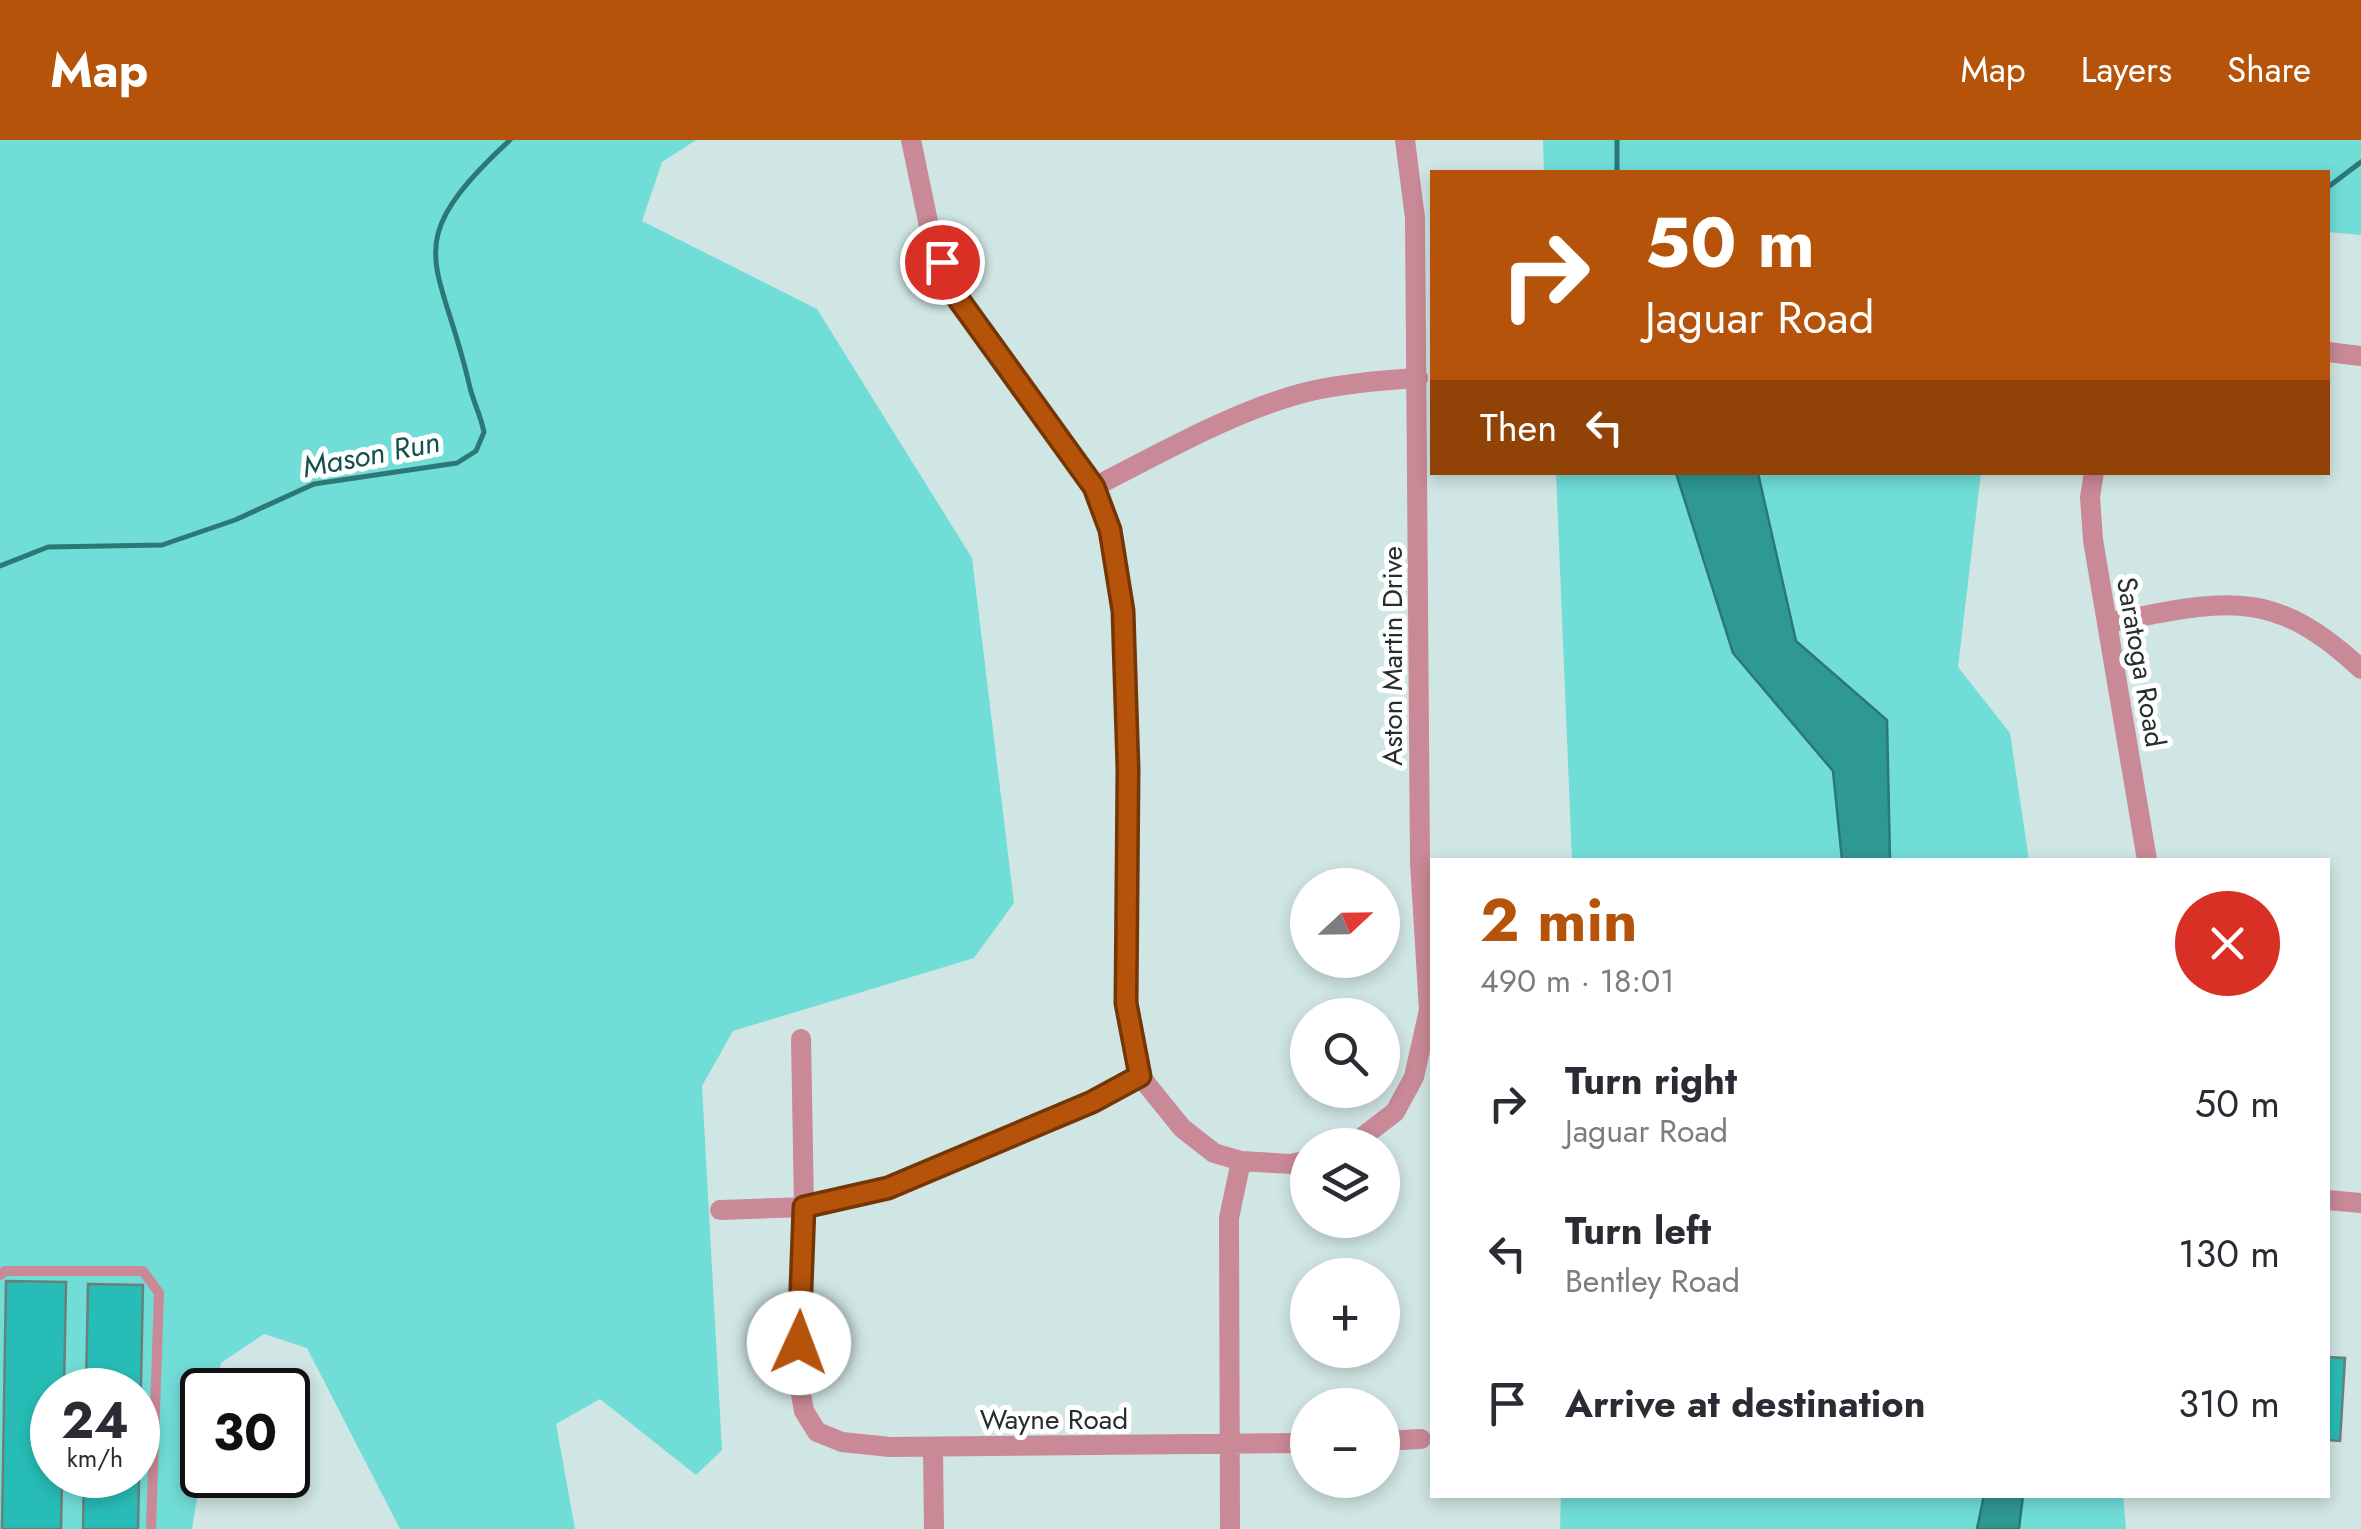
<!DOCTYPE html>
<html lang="en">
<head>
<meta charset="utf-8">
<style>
  :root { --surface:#fff; --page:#f7f7f7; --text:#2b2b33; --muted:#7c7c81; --accent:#b45309 }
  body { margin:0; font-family:Jost,sans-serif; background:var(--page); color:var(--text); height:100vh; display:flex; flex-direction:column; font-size:38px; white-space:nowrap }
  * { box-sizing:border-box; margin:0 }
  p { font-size:32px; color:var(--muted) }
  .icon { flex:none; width:55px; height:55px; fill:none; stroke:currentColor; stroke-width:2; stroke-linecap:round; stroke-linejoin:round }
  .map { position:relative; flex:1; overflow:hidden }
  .drawer { position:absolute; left:1430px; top:718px; width:900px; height:640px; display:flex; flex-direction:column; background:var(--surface); border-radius:0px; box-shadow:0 5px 15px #0003 }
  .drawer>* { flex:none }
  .top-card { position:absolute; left:1430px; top:30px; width:900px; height:305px; border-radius:0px; box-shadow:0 5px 15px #0003; background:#b45309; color:#fff; overflow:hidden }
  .needle { width:65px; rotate:68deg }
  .controls { position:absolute; left:1290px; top:728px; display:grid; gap:20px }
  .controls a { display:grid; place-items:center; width:110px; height:110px; border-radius:50%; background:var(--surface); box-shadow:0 5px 15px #0003; font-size:50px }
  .speed { position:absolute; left:30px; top:1228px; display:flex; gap:20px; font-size:50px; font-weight:700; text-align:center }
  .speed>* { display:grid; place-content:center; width:130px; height:130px; border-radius:50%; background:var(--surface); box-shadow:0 5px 15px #0003; line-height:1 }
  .speed small { font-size:25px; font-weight:400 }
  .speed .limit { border:5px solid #111; border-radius:15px; background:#fff; color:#111 }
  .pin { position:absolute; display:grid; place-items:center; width:85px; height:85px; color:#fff; margin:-42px; border:5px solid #fff; border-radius:50%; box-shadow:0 2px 10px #0007 }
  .me { position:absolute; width:110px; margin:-55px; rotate:2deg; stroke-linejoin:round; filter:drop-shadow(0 0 8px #0008) }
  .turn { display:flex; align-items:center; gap:35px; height:210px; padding:0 50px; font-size:45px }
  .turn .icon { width:130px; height:130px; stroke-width:2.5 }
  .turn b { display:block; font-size:70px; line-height:85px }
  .then { display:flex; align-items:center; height:95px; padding:0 50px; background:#0003; gap:20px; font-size:38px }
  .round { display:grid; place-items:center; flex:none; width:105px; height:105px; border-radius:52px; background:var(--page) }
  .head { display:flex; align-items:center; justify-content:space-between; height:170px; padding:0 50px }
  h1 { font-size:60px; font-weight:700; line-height:75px; color:var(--accent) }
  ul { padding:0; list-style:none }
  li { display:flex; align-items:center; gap:30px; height:150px; padding:0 50px }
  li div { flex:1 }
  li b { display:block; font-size:38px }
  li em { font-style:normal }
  header { display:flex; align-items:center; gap:60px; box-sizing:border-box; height:140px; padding:0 50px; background:var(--accent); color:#fff }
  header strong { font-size:48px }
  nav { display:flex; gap:55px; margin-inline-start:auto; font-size:35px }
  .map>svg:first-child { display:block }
  .green { fill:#71ddd7; fill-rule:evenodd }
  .water { fill:#2e9893; stroke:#2c7875; stroke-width:2.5 }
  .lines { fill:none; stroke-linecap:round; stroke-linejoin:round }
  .stream { stroke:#2c7875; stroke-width:5 }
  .building { fill:#27bdb6; stroke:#6b7f7d; stroke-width:2.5 }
  .lane { stroke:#c98996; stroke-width:10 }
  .street { stroke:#c98996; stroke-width:20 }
  .route-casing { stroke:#753606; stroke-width:25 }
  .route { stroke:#b45309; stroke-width:18 }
  .labels { text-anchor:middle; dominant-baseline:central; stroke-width:10; stroke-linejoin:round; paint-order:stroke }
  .street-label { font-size:28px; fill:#262f2e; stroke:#fff }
  .water-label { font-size:30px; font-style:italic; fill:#14504d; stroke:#fff }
</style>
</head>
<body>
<header>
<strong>Map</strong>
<nav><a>Map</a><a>Layers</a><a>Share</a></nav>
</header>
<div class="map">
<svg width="2361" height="1389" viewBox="0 0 2361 1389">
  <rect width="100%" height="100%" fill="#d0e6e4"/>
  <path class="green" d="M 0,0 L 696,0 L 662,22 L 642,81 L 817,169 L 972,418 L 1014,763 L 974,818 L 733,891 L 702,946 L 722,1310 L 696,1335 L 600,1259 L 556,1284 L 575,1389 L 400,1389 L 307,1208 L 264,1194 L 221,1223 L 216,1250 L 202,1250 L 202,1328 L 192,1389 L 0,1389 ZM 52,1250 L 138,1250 L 138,1335 L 52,1335 Z
    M 1543,0 L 2361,0 L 2361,95 L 2328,92 L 2328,32 L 1544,32 Z
    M 1556,333 L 1676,333 L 1733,513 L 1833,631 L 1842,720 L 1572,720 Z
    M 1758,333 L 1981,333 L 1958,527 L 2010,593 L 2029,720 L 1890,720 L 1887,580 L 1796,501 Z
    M 1561,1355 L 1984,1355 L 1977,1389 L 1560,1389 Z
    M 2023,1355 L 2123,1355 L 2126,1389 L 2019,1389 Z"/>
  <path class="water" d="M 1676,333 L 1758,333 L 1796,501 L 1887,580 L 1890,720 L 1842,720 L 1833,631 L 1733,513 Z
    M 1984,1355 L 2023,1355 L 2019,1389 L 1977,1389 Z"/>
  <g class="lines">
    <path class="stream" d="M 1617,32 L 1617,0
      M 2328,47 L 2361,22
      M 0,426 L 48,407 L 162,405 L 235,380 L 314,344 L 457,323 L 476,311 L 484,292 C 481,277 474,263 470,248 C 441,118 394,107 510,0"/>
  </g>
  <path class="building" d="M 6,1141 L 66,1142 L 64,1250 L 52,1250 L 52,1335 L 62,1335 L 61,1389 L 2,1389 Z
    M 88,1144 L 143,1145 L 138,1389 L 83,1389 L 84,1335 L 138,1335 L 138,1250 L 86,1250 Z
    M 2328,1217 L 2345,1218 L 2340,1301 L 2328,1300 Z"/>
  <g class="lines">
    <path class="lane" d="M 0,1135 L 5,1131 L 143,1131 L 159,1153 L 151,1389"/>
    <path class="street" d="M 911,0 L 930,91 L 954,153 L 1094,347 L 1111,390 L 1123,471 L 1128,629 L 1126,863 L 1140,936 L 1182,988 L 1214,1013 L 1241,1021 L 1291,1024 L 1308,1020
      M 2328,212 L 2361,216
      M 2094,332 L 2090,357 L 2093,400 L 2147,720
      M 1094,347 C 1161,313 1239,268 1311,251 C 1347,243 1382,240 1418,238
      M 2107,483 C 2220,462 2270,443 2361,529
      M 801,899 L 804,1067 L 798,1237 L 804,1271 L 817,1292 L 842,1302 L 890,1307 L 1308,1303
      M 1352,1005 L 1395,972 L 1414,937 L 1429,870 L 1420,723 L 1415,78 L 1405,0
      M 2328,1060 L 2361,1063
      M 720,1070 L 804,1067 L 888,1048 L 1092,962 L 1140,936
      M 1382,1301 L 1421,1299
      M 933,1308 L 934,1389
      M 1230,1389 L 1229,1078 L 1241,1021"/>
  </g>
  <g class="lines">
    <g class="route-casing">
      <path id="route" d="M 799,1203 L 804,1067 L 888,1048 L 1092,962 L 1140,936 L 1126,863 L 1128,629 L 1123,471 L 1110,390 L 1094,347 L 954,153 L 942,122"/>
    </g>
    <use href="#route" class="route"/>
  </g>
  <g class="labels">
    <g class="street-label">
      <text transform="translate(1392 516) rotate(-90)">Aston Martin Drive</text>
      <text transform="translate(2141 522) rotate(80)">Saratoga Road</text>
      <text x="1054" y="1279">Wayne Road</text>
    </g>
    <g class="water-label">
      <text transform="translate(371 314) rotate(-11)">Mason Run</text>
    </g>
  </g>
</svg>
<div class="controls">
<a><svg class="needle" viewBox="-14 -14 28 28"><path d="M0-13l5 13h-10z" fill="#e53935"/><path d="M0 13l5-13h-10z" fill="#7c7c81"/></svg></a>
<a><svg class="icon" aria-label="search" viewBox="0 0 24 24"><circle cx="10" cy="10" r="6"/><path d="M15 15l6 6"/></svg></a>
<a><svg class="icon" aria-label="layers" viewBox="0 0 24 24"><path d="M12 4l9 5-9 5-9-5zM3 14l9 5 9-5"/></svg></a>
<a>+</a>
<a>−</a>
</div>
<div class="speed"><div>24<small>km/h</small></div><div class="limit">30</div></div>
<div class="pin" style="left:942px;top:122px;background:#d93025"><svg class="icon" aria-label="arrive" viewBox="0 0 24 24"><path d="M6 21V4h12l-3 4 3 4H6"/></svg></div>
<svg class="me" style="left:799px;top:1203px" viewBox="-20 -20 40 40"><circle r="19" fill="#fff"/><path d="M0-13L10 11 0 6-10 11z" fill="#b45309"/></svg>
<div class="top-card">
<div class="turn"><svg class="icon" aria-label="right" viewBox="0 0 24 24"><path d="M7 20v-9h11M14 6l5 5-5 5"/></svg><div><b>50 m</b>Jaguar Road</div></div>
<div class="then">Then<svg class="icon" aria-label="left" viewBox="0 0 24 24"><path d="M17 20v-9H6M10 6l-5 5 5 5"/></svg></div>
</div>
<section class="drawer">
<div class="head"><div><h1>2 min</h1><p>490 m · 18:01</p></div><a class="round" style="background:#d93025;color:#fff"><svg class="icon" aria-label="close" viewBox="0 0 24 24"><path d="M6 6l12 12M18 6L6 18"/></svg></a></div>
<ul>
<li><svg class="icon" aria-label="right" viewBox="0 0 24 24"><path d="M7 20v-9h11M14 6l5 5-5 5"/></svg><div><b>Turn right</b><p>Jaguar Road</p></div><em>50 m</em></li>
<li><svg class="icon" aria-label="left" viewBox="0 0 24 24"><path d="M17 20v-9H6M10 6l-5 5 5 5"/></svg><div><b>Turn left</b><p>Bentley Road</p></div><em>130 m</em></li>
<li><svg class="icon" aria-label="arrive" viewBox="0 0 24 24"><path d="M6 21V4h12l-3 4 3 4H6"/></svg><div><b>Arrive at destination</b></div><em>310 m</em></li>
</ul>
</section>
</div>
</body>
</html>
